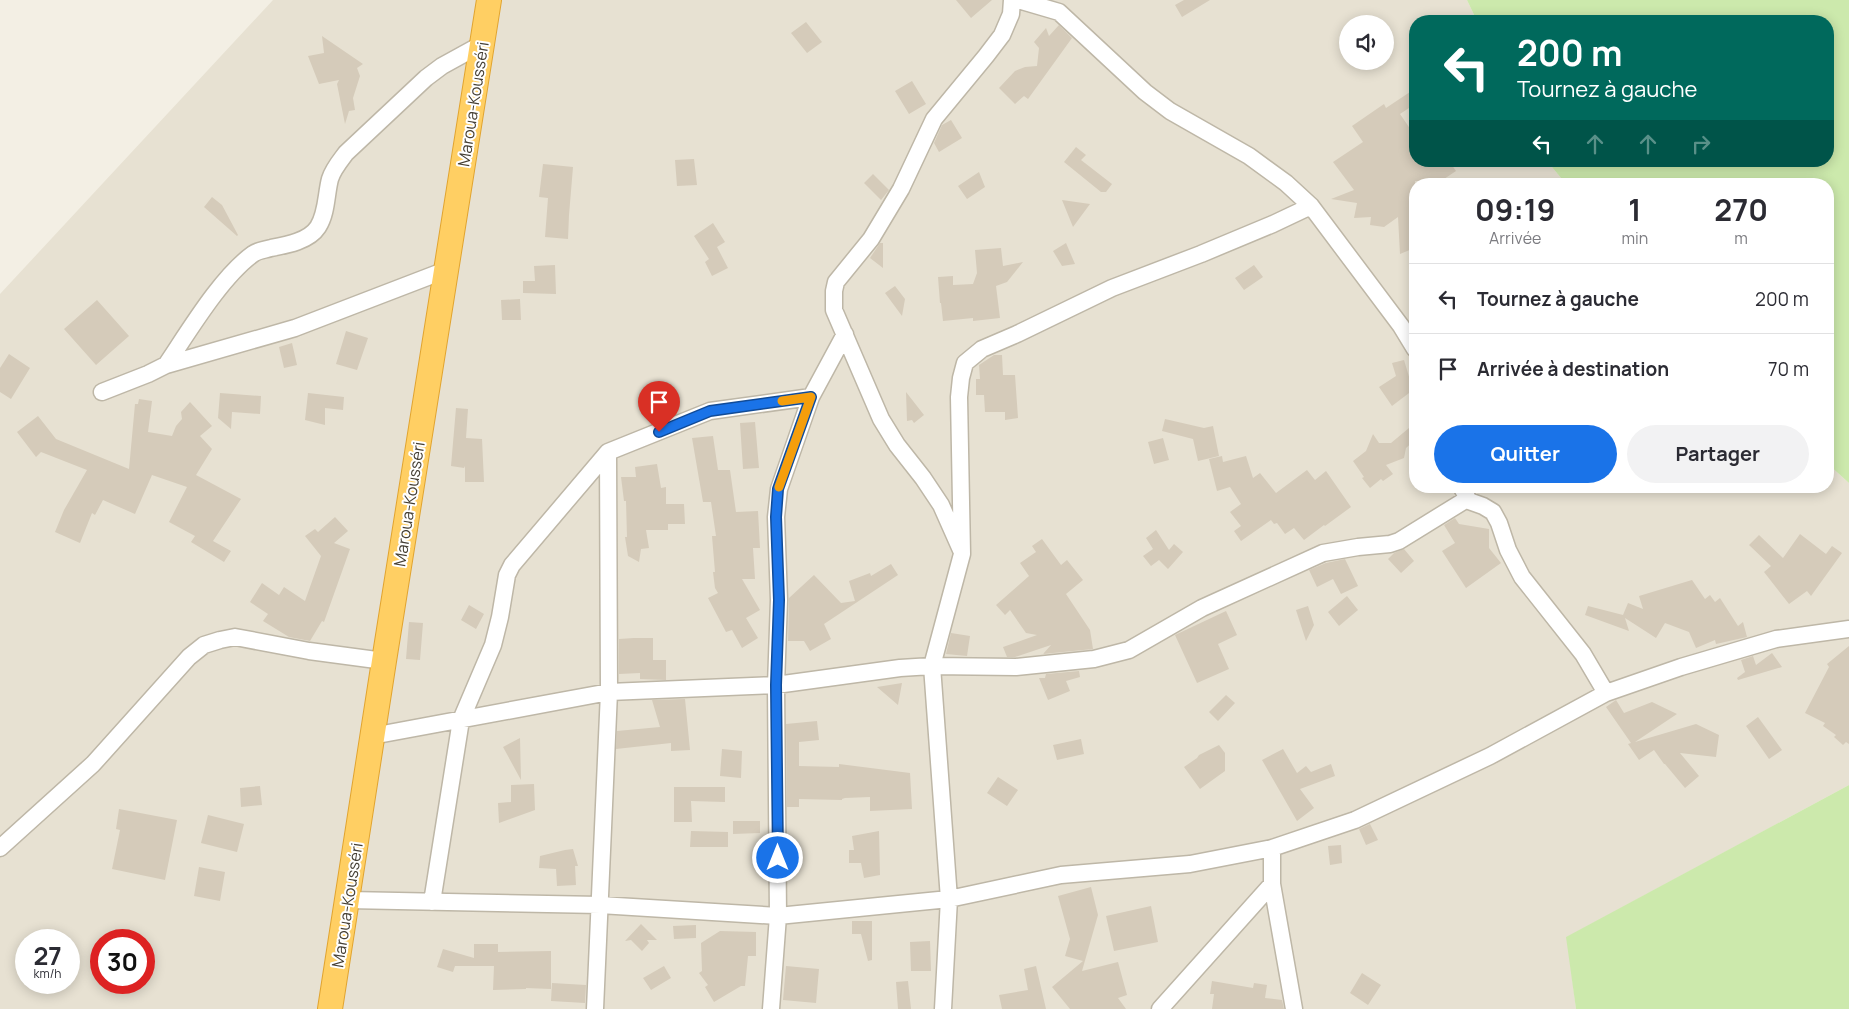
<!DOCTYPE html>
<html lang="fr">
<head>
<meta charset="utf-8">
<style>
  :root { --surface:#fff; --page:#f2f2f3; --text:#2b2b33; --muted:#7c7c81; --line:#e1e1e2; --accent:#1a73e8 }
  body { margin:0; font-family:Manrope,sans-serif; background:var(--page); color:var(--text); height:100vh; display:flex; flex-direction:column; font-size:19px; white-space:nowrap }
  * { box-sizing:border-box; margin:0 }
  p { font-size:16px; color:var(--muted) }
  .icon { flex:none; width:28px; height:28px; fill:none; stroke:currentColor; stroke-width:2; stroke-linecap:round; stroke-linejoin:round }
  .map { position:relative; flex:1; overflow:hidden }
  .drawer { position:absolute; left:1409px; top:178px; width:425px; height:315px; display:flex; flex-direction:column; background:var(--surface); border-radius:20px; box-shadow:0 2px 12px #0003 }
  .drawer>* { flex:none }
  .banner { position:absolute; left:1409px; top:15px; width:425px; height:152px; border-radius:20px; box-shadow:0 2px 12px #0003; background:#00695c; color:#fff; overflow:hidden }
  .controls { position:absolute; left:1339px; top:15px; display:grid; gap:10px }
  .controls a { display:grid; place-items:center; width:55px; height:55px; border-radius:50%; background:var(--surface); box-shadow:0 2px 12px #0003; font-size:25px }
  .speed { position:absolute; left:15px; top:929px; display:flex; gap:10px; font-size:25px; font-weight:700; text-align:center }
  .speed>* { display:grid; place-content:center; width:65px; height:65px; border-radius:50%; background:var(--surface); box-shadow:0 2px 12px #0003; line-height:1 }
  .speed small { font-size:12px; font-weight:400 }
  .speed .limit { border:8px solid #d22; background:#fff; color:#111 }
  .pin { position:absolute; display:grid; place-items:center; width:42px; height:42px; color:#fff; margin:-51px -21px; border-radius:50% 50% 50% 0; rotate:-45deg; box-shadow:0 0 5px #0007 }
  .pin .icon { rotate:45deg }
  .me { position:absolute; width:55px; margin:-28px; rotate:0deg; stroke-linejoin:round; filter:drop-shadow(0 0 4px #0008) }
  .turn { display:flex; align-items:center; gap:18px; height:105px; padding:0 25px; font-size:22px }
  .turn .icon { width:65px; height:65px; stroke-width:2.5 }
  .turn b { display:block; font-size:35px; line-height:42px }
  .lanes { display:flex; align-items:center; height:48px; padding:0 25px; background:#0003; justify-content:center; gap:25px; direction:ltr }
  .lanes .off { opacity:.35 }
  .eta { display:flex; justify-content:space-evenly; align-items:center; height:85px; text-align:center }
  .eta b { font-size:30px; font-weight:700; line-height:35px }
  .cta { display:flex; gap:10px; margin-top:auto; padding:10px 25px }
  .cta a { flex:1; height:58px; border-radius:30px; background:var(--accent); color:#fff; font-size:20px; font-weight:700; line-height:58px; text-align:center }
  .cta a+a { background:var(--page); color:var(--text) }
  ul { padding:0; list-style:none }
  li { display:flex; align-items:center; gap:15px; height:70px; padding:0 25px; border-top:1px solid var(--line) }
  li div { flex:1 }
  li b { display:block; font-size:19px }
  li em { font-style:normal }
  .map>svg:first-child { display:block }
  .residential { fill:#e7e1d2; fill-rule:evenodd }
  .green { fill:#cce9ac }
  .building { fill:#d5cbba }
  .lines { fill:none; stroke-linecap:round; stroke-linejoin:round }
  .minor-casing { stroke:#beb7a7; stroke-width:19 }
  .highway-casing { stroke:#e1a430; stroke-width:26 }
  .minor { stroke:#fff; stroke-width:16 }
  .highway { stroke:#ffcf63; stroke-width:24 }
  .route-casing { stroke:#114b97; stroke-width:12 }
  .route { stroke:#1a73e8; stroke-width:9 }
  .slow { stroke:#f59e0b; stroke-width:9 }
  .labels { text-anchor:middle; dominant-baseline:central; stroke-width:4; stroke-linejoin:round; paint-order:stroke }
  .street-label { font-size:16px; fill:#453f34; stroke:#fff }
</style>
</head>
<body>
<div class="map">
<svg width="1849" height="1009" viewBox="0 0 1849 1009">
  <rect width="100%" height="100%" fill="#f3efe4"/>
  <path class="residential" d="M 273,0 L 1467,0 L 1477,21 L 1415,21 L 1415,161 L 1547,161 L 1566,184 L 1415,184 L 1415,486 L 1828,486 L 1828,464 L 1849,483 L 1849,785 L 1567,937 L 1576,1009 L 0,1009 L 0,294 ZM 1348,24 L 1385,24 L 1385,61 L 1348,61 ZM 26,940 L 69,940 L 69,982 L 26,982 ZM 101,940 L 144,940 L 144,982 L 101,982 Z"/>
  <path class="green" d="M 1467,0 L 1849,0 L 1849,483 L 1828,464 L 1828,184 L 1566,184 L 1547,161 L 1828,161 L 1828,21 L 1477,21 Z
    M 1849,785 L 1849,1009 L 1576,1009 L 1566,937 Z"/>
  <path class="building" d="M 956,0 L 992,0 L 971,18 Z
    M 1184,0 L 1210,0 L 1182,17 L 1175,5 Z
    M 806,22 L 822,42 L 807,53 L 791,33 Z
    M 1059,25 L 1072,38 L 1028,99 L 1024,96 L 1015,104 L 999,88 L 1015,71 L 1025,67 L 1037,66 L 1039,48 L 1034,42 L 1046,28 L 1049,36 Z
    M 322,36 L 363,64 L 357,68 L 360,76 L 353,98 L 355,110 L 349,111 L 345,124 L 337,84 L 339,80 L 319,84 L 308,56 L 324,53 Z
    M 912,81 L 926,104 L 909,114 L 895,91 Z
    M 1410,92 L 1415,100 L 1415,104 L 1400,114 L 1415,136 L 1415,161 L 1449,161 L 1456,171 L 1441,181 L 1432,183 L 1415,181 L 1415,201 L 1410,193 L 1412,249 L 1400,254 L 1398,217 L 1384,227 L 1370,225 L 1371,217 L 1354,218 L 1357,203 L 1331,199 L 1354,190 L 1333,162 L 1363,142 L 1352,126 L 1384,104 L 1386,108 Z
    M 951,120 L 962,138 L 939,152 L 934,143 L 942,125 Z
    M 1076,147 L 1086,155 L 1081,160 L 1112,184 L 1106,192 L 1101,192 L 1064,162 Z
    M 694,159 L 697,185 L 677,186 L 675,160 Z
    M 543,164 L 573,167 L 569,215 L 568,239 L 545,237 L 548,198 L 539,197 Z
    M 979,172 L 985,187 L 967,199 L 958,186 Z
    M 873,174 L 889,190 L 881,200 L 864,183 Z
    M 212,197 L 222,205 L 238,235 L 237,236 L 204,207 Z
    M 1062,200 L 1090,204 L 1073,227 Z
    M 713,223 L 725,242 L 717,247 L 728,268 L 712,276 L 705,262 L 709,259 L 694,236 Z
    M 880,243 L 883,243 L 883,268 L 870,258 Z
    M 1066,243 L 1075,264 L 1062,266 L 1053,251 Z
    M 1001,248 L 1003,266 L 1023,262 L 1007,282 L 996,286 L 1000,318 L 973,321 L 973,318 L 943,321 L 941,303 L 940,303 L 938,277 L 953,276 L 953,285 L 973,284 L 977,273 L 975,250 Z
    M 555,265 L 556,294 L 523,293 L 523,281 L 535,281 L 534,266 Z
    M 1254,265 L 1263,277 L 1244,290 L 1235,278 Z
    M 895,286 L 905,299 L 902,316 L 885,293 Z
    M 520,299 L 521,320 L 502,320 L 501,300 Z
    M 97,300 L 129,336 L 96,365 L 64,329 Z
    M 346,331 L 368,338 L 357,370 L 336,364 Z
    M 292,343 L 297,365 L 284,368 L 279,347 Z
    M 9,354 L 30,368 L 11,399 L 0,392 L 0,368 Z
    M 994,355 L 1002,355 L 1003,375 L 1015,375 L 1018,418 L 1005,420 L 1005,412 L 985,412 L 984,395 L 976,395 L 976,379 L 980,379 L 979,365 Z
    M 1404,360 L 1413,390 L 1392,406 L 1379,387 L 1396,376 L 1392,363 Z
    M 906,392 L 924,415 L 914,423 L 912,420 L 907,421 Z
    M 220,393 L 261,396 L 260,414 L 232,412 L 231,429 L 218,418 Z
    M 308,393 L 344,397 L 343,410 L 325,408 L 325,425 L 305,420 Z
    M 139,399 L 152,401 L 148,432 L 172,436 L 176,426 L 182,419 L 181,412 L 190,402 L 212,426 L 200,436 L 212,449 L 196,475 L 241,499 L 213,541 L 231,551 L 224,562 L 191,542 L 195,536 L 169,522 L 187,487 L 152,475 L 135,514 L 103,500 L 95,515 L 92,513 L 80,543 L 55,532 L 64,510 L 87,470 L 41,452 L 36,457 L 17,432 L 38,416 L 56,439 L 129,469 L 135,404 L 138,404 Z
    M 456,408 L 468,409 L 466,438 L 482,439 L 484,482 L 465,482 L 465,466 L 464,468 L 451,466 Z
    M 1165,419 L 1204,428 L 1213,426 L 1219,456 L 1198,461 L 1193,439 L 1162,431 Z
    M 755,422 L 759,468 L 743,469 L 740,423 Z
    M 1409,428 L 1415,435 L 1415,440 L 1406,448 L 1404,458 L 1386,465 L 1393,474 L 1383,481 L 1381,479 L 1370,488 L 1362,478 L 1364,477 L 1353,461 L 1366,451 L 1373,434 L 1379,443 L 1391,443 Z
    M 713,436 L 718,470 L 730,470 L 736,512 L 758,511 L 760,548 L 753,548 L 755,579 L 742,579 L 760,610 L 746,618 L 758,638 L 742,648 L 732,630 L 726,632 L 708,598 L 718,593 L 715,588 L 713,572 L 715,572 L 712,536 L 716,536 L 711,502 L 703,502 L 692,438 Z
    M 1163,438 L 1169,460 L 1154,464 L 1148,442 Z
    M 1222,456 L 1223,462 L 1246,456 L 1253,478 L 1260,473 L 1276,493 L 1307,470 L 1315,480 L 1326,471 L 1351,507 L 1325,526 L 1324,525 L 1304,540 L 1294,528 L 1285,534 L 1277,523 L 1274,524 L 1271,520 L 1241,541 L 1234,531 L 1241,526 L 1230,512 L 1241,504 L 1230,487 L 1217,491 L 1209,459 Z
    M 657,464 L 661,488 L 666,487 L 666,504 L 684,504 L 685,524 L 668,524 L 668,530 L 646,530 L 649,548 L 641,549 L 639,562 L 628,556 L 625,537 L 627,537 L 626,501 L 624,501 L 621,477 L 636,477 L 635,467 Z
    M 335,517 L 348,531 L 334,543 L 350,549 L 324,622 L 322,621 L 310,641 L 289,637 L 263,621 L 268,614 L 250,602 L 262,583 L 279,595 L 284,587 L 305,601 L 321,556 L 305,536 L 315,529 L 318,532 Z
    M 1455,518 L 1459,524 L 1489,529 L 1489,548 L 1501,563 L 1466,588 L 1442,551 L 1455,543 L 1444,525 Z
    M 1156,530 L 1169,550 L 1174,544 L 1183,552 L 1168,569 L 1159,560 L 1151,566 L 1143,556 L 1153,549 L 1146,538 Z
    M 1800,534 L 1826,554 L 1832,546 L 1842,553 L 1811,596 L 1807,591 L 1789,604 L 1764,572 L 1771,566 L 1749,545 L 1759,535 L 1783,558 Z
    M 1042,539 L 1061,565 L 1067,560 L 1083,580 L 1066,594 L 1090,630 L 1093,649 L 1043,654 L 1051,645 L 1015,657 L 1007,657 L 1003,647 L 1037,635 L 1026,633 L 1010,610 L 1005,615 L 996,605 L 1029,576 L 1020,563 L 1036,552 L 1032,546 Z
    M 1404,549 L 1414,561 L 1401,573 L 1388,559 L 1394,553 Z
    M 1345,559 L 1358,586 L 1341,594 L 1333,579 L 1317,587 L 1309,570 L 1326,563 Z
    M 891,564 L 898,575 L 824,624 L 831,639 L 810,651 L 804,641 L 788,641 L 789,598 L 814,575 L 841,603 L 855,601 L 849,581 L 870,573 L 871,576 Z
    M 1692,580 L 1705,599 L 1710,595 L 1715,602 L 1720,598 L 1738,626 L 1743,622 L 1747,637 L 1716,644 L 1715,640 L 1696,648 L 1689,632 L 1665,623 L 1656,638 L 1625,618 L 1629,631 L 1585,615 L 1588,606 L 1623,615 L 1628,603 L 1643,609 L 1639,596 Z
    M 1347,596 L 1358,610 L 1339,626 L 1328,612 Z
    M 469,605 L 484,614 L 476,629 L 461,620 Z
    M 1308,606 L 1314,625 L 1306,641 L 1296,610 Z
    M 1226,611 L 1237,635 L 1218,644 L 1229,669 L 1197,683 L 1175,635 Z
    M 409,622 L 423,623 L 420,660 L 406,659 Z
    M 951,633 L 970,636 L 967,656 L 946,654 Z
    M 634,638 L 653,638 L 653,660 L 666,660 L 666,680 L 640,679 L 640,673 L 619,674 L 619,639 Z
    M 1849,646 L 1849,744 L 1846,742 L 1843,745 L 1834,737 L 1836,735 L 1823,726 L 1825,723 L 1805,713 L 1829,667 L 1827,664 Z
    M 1772,653 L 1782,667 L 1738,680 L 1737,678 L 1745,672 L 1741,660 L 1753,656 L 1756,665 Z
    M 1079,671 L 1080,677 L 1066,681 L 1070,691 L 1048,700 L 1039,678 L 1045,678 L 1046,674 Z
    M 902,683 L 898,705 L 877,687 Z
    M 1226,695 L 1235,703 L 1218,721 L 1209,712 Z
    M 685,699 L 690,750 L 671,751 L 671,743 L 616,749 L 617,731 L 660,727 L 652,700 Z
    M 1616,700 L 1624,713 L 1652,702 L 1677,714 L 1635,742 L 1696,724 L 1719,735 L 1716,757 L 1680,753 L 1699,776 L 1685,788 L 1665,764 L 1664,764 L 1654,750 L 1639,760 L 1628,744 L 1631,743 L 1606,707 Z
    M 1758,717 L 1782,750 L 1769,759 L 1746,726 Z
    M 817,721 L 819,740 L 799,742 L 799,766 L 839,767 L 839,764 L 910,773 L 912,809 L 870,811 L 870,797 L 845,798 L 842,799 L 842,800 L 799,799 L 799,807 L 787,807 L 786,724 Z
    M 520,738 L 521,780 L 503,747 Z
    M 1081,739 L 1084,754 L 1057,760 L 1053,745 Z
    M 1219,745 L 1225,753 L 1225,771 L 1200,789 L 1184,767 L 1197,758 L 1199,755 Z
    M 722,749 L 742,751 L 741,778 L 720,776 Z
    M 1283,749 L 1297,773 L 1306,766 L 1311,772 L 1331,764 L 1335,776 L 1300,789 L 1314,808 L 1297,821 L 1262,760 Z
    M 998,777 L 1018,790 L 1007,806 L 987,793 Z
    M 534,784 L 535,810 L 499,823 L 498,803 L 511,802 L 511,785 Z
    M 260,786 L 262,805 L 241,807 L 240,788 Z
    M 674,787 L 725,787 L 725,802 L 691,801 L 692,822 L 674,822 Z
    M 119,809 L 177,820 L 165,880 L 112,869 L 120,830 L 116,829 Z
    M 208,815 L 244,824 L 237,852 L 201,843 Z
    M 733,821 L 760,821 L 760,833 L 733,834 Z
    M 1370,824 L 1378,840 L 1366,845 L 1359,829 Z
    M 691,831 L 728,832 L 728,847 L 690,847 Z
    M 879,831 L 880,875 L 864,878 L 861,863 L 849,863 L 849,850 L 854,850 L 852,836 Z
    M 1341,845 L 1342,863 L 1330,865 L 1328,846 Z
    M 573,849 L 578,866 L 575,866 L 576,885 L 557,886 L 556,869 L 539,868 L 540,856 L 565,850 Z
    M 199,867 L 225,872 L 220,901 L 194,896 Z
    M 1091,887 L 1098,915 L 1082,971 L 1118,962 L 1127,995 L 1118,998 L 1126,1009 L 1070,1009 L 1052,987 L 1083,961 L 1065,956 L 1070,939 L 1058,896 Z
    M 1151,906 L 1158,942 L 1114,951 L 1106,916 Z
    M 852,921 L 872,921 L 872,960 L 868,961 L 861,934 L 852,934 Z
    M 641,924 L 657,940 L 647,940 L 649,943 L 642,951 L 631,940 L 625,941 Z
    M 696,925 L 696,938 L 674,939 L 673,926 Z
    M 720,931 L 756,932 L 756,956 L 748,956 L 745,986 L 741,986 L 714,1002 L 705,987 L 708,985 L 699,973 L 702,971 L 701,943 Z
    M 930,941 L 931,971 L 911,971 L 910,942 Z
    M 474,944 L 498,944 L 498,952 L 551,951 L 551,989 L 526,988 L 526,989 L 493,990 L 494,966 L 455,966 L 453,972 L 437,967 L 443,949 L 474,958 Z
    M 664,966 L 671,978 L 651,990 L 643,978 Z
    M 786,966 L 819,969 L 816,1003 L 783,1000 Z
    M 1036,966 L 1046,1009 L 1002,1009 L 999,995 L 1028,990 L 1024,969 Z
    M 1362,973 L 1381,985 L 1368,1005 L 1350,993 Z
    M 908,981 L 911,1009 L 898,1009 L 896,982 Z
    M 1212,981 L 1253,988 L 1254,983 L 1267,985 L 1265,998 L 1282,1000 L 1284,1009 L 1212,1009 L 1214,994 L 1210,994 Z
    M 552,983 L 586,985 L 585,1003 L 551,1001 Z"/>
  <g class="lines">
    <g class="minor-casing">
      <path id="minor" d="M 1018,0 L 1059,12 L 1145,92 L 1170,111 L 1249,156 L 1286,183 L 1311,206 L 1401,326 L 1415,349
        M 166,365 C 189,331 221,277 253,254 C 258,250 265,250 271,248 C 287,245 309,241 318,227 C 327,213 326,194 330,179 C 333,169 340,161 346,153 L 426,78 L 442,66 L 482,44
        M 102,392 L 148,374 L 166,365 L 295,328 L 446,270
        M 1461,486 L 1469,501 L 1483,506 L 1493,512 L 1499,523 L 1508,550 L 1522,577 L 1583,654 L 1606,693
        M 961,550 L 941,505 L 923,478 L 897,445 L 881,419 L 834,310 L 834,291 L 836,282 L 871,239 L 901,189 L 934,119 L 986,56 L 1002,35 L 1011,14 L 1012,0
        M 372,736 L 609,692 L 776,685 L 900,668 L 932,666 L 1016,667 L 1094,659 L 1129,650 L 1202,608 L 1323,553 L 1358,547 L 1390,544 L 1399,541 L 1467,499
        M 0,848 L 93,764 L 189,657 L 204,645 L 220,640 L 235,637 L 309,651 L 384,661
        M 1272,848 L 1272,884 L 1294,1009
        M 348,900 L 600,905 L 778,916 L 949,899 L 1061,875 L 1190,864 L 1272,848 L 1355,820 L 1490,756 L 1606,693 L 1681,667 L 1776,639 L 1849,629
        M 432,902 L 461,720 L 493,645 L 500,617 L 507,575 L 512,565 L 608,452 L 710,411 L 811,397 L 845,334
        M 595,1009 L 609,692 L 608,452
        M 771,1009 L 778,916 L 776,685 L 779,600 L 776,517 L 779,489 L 811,397
        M 943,1009 L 949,899 L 932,666 L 962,554 L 959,397 L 961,378 L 965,363 L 982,349 L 1017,334 L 1112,288 L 1201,254 L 1273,224 L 1311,206
        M 1160,1009 L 1272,884"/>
    </g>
    <g class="highway-casing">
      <path id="highway" d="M 330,1009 L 384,661 L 489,0"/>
    </g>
    <use href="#minor" class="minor"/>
    <use href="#highway" class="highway"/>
  </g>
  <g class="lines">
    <g class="route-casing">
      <path id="route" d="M 659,432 L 710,411 L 811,397 L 778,489 L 776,517 L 779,600 L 776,685 L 778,858"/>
    </g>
    <use href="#route" class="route"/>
    <path class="slow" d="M 779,487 L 811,397 L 782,401"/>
  </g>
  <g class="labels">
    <g class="street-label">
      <text transform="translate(473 104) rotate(-81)">Maroua-Kousséri</text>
      <text transform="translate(409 504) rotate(-81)">Maroua-Kousséri</text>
      <text transform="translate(347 905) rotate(-81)">Maroua-Kousséri</text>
    </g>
  </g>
</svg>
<div class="controls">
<a><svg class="icon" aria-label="sound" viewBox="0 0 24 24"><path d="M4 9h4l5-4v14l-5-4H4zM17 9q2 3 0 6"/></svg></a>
</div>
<div class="speed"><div>27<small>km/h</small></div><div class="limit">30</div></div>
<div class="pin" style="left:659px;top:432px;background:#d93025"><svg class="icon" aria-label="arrive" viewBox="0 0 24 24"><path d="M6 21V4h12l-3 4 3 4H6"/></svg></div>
<svg class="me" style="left:778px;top:858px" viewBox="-20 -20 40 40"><circle r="17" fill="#1a73e8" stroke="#fff" stroke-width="3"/><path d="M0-11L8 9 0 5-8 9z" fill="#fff"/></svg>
<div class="banner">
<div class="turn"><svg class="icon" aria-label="left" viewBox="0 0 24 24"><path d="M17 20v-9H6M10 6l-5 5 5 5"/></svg><div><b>200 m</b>Tournez à gauche</div></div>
<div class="lanes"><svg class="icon" aria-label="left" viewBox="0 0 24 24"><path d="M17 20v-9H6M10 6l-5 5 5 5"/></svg><svg class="icon off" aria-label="ahead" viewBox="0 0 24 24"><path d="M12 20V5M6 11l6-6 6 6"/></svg><svg class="icon off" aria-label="ahead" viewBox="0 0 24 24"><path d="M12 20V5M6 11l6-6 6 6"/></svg><svg class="icon off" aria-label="right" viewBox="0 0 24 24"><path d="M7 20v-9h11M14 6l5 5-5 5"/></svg></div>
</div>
<section class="drawer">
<div class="eta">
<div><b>09:19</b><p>Arrivée</p></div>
<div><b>1</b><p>min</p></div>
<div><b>270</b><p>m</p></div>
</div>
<ul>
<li><svg class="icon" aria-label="left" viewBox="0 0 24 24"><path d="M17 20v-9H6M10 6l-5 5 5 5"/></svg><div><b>Tournez à gauche</b></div><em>200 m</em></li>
<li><svg class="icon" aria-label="arrive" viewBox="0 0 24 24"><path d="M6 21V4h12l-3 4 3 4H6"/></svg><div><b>Arrivée à destination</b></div><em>70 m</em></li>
</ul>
<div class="cta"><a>Quitter</a><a>Partager</a></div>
</section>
</div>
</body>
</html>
